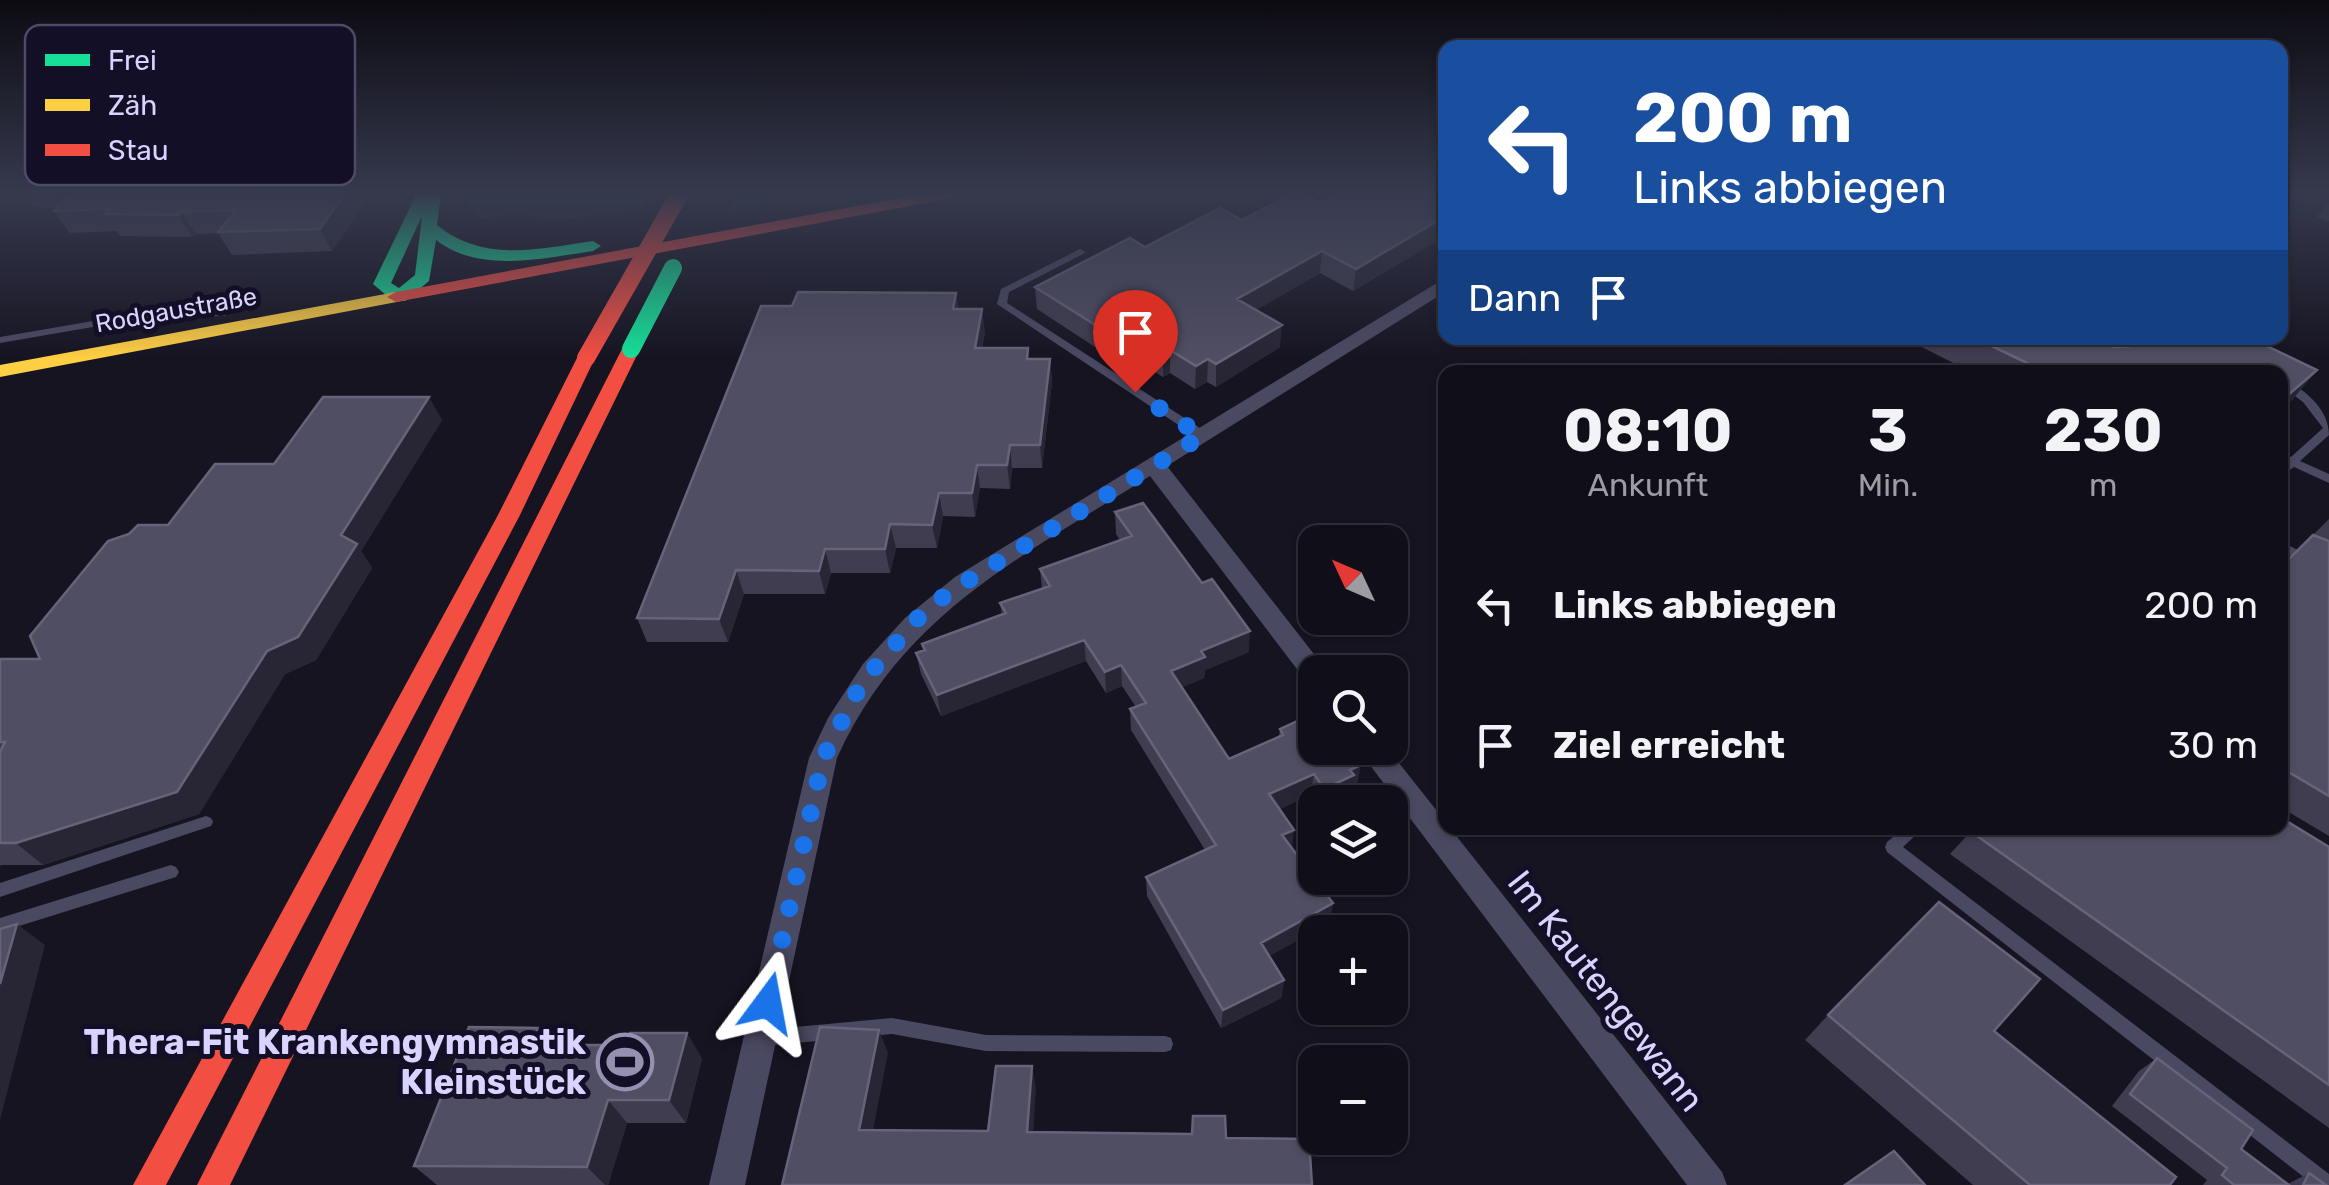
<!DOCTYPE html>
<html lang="de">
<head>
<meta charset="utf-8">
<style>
  :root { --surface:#100f19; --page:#191822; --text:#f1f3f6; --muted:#9c9ca2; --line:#302f38 }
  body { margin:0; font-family:Rubik,sans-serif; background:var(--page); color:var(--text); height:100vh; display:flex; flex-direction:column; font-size:38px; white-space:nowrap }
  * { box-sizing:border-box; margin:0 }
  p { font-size:32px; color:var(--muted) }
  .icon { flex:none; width:55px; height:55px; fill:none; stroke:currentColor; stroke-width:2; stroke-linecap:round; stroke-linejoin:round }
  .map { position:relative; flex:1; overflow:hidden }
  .side { position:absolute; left:1438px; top:365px; width:850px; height:470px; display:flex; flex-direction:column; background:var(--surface); border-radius:20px; box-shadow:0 2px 8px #0004,0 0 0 2px var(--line) }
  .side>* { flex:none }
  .guide { position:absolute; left:1438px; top:40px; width:850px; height:305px; border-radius:20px; box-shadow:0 2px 8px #0004,0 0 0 2px var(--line); background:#1a4fa0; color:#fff; overflow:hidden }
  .needle { width:65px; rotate:314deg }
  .fabs { position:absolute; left:1298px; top:525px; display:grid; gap:20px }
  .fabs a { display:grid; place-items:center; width:110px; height:110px; border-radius:20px; background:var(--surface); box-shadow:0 2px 8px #0004,0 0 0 2px var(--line); font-size:50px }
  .pin { position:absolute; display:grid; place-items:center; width:85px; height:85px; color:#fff; margin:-102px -42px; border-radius:50% 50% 50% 0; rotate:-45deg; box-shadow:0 0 10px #0007 }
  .pin .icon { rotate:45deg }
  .me { position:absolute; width:110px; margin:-55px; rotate:13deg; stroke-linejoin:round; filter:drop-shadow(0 0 8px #0008) }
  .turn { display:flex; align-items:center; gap:35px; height:210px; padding:0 30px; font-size:45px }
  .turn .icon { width:130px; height:130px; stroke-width:2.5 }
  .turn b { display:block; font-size:70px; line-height:85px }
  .then { display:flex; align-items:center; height:95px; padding:0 30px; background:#0003; gap:20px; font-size:38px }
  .eta { display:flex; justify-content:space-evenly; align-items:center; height:170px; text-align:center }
  .eta b { font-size:60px; font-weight:700; line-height:70px }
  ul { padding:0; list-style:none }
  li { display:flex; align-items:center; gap:30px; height:140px; padding:0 30px }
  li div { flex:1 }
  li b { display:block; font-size:38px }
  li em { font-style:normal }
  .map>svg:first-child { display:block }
  .green { fill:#132c2d }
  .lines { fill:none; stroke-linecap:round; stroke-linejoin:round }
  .lane { fill:#4a4962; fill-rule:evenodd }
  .street { fill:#4a4962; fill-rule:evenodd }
  .fast { fill:#16e098; fill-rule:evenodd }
  .slow { fill:#ffcf43; fill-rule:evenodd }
  .jam { fill:#f24e42; fill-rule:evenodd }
  .fast-bridge { stroke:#16e098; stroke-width:18 }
  .jam-bridge { stroke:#f24e42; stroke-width:18 }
  .wall { fill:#403d50 }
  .shaded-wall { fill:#282635 }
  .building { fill:#504e63; stroke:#66637b; stroke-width:2.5 }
  .route { stroke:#1a73e8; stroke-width:18; stroke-dasharray:0 32.4 }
  .labels { text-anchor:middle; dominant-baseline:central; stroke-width:10; stroke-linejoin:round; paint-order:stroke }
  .far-street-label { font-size:25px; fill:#d9d4ff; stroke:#130f26 }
  .near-street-label { font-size:35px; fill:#d9d4ff; stroke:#130f26 }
  .near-poi-label { font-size:35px; font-weight:bold; fill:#d9d4ff; stroke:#130f26; text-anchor:end }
  .key { fill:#130f26; stroke:#4e4a67; stroke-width:2.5 }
  .key-label { font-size:28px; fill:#d9d4ff }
</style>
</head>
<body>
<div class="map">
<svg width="2329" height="1185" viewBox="0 0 2329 1185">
  <rect width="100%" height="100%" fill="#161421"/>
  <path class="green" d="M 467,193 L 650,193 L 640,210 L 553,220 L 520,213 L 480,219 L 468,204 Z
    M 738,193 L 837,193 L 728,213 Z"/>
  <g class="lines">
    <path class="lane" d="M 1080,249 L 1085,252 L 1083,254 L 1009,292 L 1007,303 L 1206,432 L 1208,435 L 1206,438 L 1198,438 L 997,304 L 1001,289 Z
      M 221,311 L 226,314 L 225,316 L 145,318 L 0,343 L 0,337 L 145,312 Z
      M 2280,377 C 2303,388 2329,408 2329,435 L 2300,461 L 2329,474 L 2329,483 L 2294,467 L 2280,477 L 2280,467 L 2285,463 L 2280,460 L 2280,452 L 2291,457 L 2323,428 L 2303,402 L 2280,385 Z
      M 2280,541 L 2329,566 L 2329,575 L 2280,550 Z
      M 206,816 L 211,818 L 213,822 L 211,826 L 0,897 L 0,883 Z
      M 1904,828 L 1921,828 L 1919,832 L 1903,847 L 2329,1174 L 2329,1185 L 2314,1185 L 1887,852 L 1885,847 L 1887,842 Z
      M 171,865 L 176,867 L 179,872 L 176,877 L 0,932 L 0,918 Z
      M 892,1018 L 986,1035 L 1165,1036 L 1171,1038 L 1173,1044 L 1171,1050 L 1165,1052 L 986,1051 L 892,1034 L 763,1046 L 757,1044 L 755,1038 L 757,1032 L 763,1030 Z"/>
    <path class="street" d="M 26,193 L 63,199 L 75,193 L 99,193 L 65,209 L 34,207 Z
      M 1445,278 L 1445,292 L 1167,466 L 1324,667 L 1327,672 L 1315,672 L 1315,684 L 1306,681 L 1150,476 C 1022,557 903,613 837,758 L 745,1185 L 709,1185 L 809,758 L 828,718 L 863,664 L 905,618 L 955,577 Z
      M 1357,748 L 1387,748 L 1445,821 L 1445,828 L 1450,828 L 1722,1172 L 1727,1185 L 1687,1185 Z"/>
    <path class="fast" d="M 417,193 L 441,193 L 437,225 C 484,263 538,249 593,241 L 601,246 L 593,251 C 543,258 480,274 436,240 L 429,281 L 405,301 L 393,301 L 373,284 ZM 422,216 L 415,275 L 399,288 L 391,283 Z"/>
    <path class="slow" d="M 396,292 L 405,297 L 402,301 L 0,377 L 0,365 Z"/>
    <path class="jam" d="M 926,193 L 960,193 L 952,198 L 396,302 L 387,297 L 396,292 Z
      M 631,343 L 640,349 L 230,1185 L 197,1185 L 622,349 Z
      M 586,352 L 595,358 L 520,515 L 166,1185 L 133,1185 L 498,515 L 577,358 Z"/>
    <path class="fast-bridge" d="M 631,349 L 673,268"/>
    <path class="jam-bridge" d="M 586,358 L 680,193"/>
  </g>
  <path class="wall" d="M 72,193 L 360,193 L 365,203 L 332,251 L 232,255 L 218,233 L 196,234 L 192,237 L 120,236 L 117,231 L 70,233 L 54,211 Z
    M 1445,199 L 1445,247 L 1435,242 L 1353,291 L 1320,273 L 1256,310 L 1280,347 L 1216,387 L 1207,382 L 1195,389 L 1170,373 L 1163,377 L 1109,343 L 1098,349 L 1037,309 L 1035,287 L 1145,247 L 1242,220 L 1321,203 Z
    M 2329,201 L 2329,221 L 2317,217 Z
    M 959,309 L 985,332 L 982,348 L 1029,359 L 1050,359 L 1052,382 L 1042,468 L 1012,468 L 1010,489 L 980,488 L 975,517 L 943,516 L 937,548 L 896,548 L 890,573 L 831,573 L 825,594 L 744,594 L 728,642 L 647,642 L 637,618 Z
    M 1904,338 L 2258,338 L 2256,341 L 2317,370 L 2293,399 L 2280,410 L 2280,372 L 1971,372 Z
    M 442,420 L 361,551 L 372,568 L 316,660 L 285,674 L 199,814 L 43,865 L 1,865 L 0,866 L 0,659 L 40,659 L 129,534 L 168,525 L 274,464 Z
    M 1115,512 L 1249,652 L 1205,670 L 1204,678 L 1182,687 L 1229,759 L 1279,737 L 1280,729 L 1311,720 L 1353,754 L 1357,785 L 1352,788 L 1350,796 L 1335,802 L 1316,802 L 1310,795 L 1280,809 L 1292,848 L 1333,903 L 1329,923 L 1269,956 L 1284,980 L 1281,998 L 1221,1028 L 1147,896 L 1146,877 L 1205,850 L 1131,730 L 1130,709 L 1136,707 L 1122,686 L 1106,693 L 1086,661 L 941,716 L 921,674 L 916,653 L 923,651 L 922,644 L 1002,615 L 1000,603 L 1042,589 L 1040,569 L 1120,540 L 1116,534 Z
    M 2329,519 L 2329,836 L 2280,807 L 2280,568 Z
    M 1974,828 L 2329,847 L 2329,1128 L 1950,854 Z
    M 1828,1015 L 2170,1185 L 1973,1185 L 1805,1040 Z
    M 552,1045 L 626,1045 L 702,1058 L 686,1123 L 627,1123 L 608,1185 L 437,1185 L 414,1166 Z
    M 2157,1058 L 2241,1149 L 2288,1184 L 2309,1173 L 2326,1185 L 2203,1185 L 2207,1180 L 2112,1106 L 2139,1071 Z"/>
  <path class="shaded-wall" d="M 339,193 L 360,193 L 365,203 L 332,251 L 320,229 Z
    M 181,212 L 196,234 L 192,237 L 178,215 Z
    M 1439,220 L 1435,242 L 1353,291 L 1356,269 Z
    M 1322,251 L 1320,273 L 1236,322 L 1237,299 Z
    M 956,293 L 960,316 L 953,309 Z
    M 982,309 L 985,332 L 978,371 L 975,348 Z
    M 1109,320 L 1109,343 L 1098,349 L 1097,326 Z
    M 1282,325 L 1280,347 L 1216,387 L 1216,364 Z
    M 1170,350 L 1170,373 L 1163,377 L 1163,354 Z
    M 1050,359 L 1052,382 L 1042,468 L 1040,445 Z
    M 1208,359 L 1207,382 L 1195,389 L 1196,366 Z
    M 2317,370 L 2293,399 L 2280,410 L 2280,402 Z
    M 429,397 L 442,420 L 361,551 L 372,568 L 316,660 L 285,674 L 199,814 L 43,865 L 16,843 L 341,535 Z
    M 1010,445 L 1012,468 L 1010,489 L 1007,465 Z
    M 977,465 L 980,488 L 975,517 L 972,493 Z
    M 939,493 L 943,516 L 937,548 L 932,525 Z
    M 890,524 L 896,548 L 890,573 L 885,549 Z
    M 825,549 L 831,573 L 825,594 L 819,571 Z
    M 736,570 L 744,594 L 728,642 L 719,619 Z
    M 1250,631 L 1249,652 L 1205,670 L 1204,678 L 1171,692 L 1171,671 L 1201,651 Z
    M 1084,640 L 1086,661 L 941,716 L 937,695 Z
    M 1121,665 L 1122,686 L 1106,693 L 1105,672 Z
    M 1361,765 L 1357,785 L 1352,788 L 1350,796 L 1335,802 L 1322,802 L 1324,789 L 1350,770 Z
    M 1314,774 L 1310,795 L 1267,815 L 1269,794 Z
    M 1294,830 L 1292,850 L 1282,835 Z
    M 1333,903 L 1329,923 L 1259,962 L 1261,943 Z
    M 17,924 L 45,945 L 0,1120 L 0,984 Z
    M 1284,980 L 1281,998 L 1221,1028 L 1223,1010 Z
    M 538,1028 L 558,1052 L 532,1045 Z
    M 879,1030 L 888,1053 L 869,1151 L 859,1130 Z
    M 687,1033 L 702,1058 L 686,1123 L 669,1100 Z
    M 1032,1066 L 1036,1088 L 1032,1153 L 1027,1132 Z
    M 608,1100 L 627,1123 L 608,1185 L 605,1185 L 587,1167 Z"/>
  <path class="building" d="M 72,193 L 345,193 L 320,229 L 218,232 L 237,210 L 181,212 L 178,215 L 105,214 L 110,209 L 54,211 Z
    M 1293,193 L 1301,193 L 1321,203 L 1339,193 L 1431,193 L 1445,199 L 1445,223 L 1439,220 L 1356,269 L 1322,251 L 1237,299 L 1282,325 L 1216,364 L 1208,359 L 1196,366 L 1170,350 L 1163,354 L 1109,320 L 1097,326 L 1035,287 L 1130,238 L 1145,247 L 1220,208 L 1242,220 Z
    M 798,292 L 956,293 L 953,309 L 982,309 L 975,348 L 1028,348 L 1027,359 L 1050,359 L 1040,445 L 1010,445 L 1007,465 L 977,465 L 972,493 L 939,493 L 932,525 L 890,524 L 885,549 L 825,549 L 819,571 L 736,570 L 719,619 L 637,618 L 761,306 L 792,306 Z
    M 1975,338 L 2095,338 L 2114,347 L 2130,346 L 2129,340 L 2124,338 L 2258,338 L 2254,340 L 2317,370 L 2280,402 L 2280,372 L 2046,372 Z
    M 323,397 L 429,397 L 341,535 L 357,544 L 298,637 L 267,651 L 177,792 L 16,843 L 0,843 L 0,752 L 5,742 L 0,742 L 0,659 L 40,659 L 30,636 L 108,541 L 129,534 L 138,525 L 168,525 L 215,464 L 274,464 Z
    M 1143,503 L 1202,583 L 1212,579 L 1250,631 L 1201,651 L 1205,657 L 1171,671 L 1229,759 L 1283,735 L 1280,729 L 1308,716 L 1311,720 L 1315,718 L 1315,748 L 1353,748 L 1352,753 L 1361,765 L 1350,770 L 1354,775 L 1324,789 L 1314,774 L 1269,794 L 1294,830 L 1282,835 L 1333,903 L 1261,943 L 1284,980 L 1223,1010 L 1146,877 L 1216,845 L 1130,709 L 1146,703 L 1121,665 L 1105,672 L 1084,640 L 937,695 L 916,653 L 925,650 L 922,644 L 1006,613 L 1000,603 L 1050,586 L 1040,569 L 1132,536 L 1115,512 Z
    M 2313,535 L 2329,541 L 2329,796 L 2280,767 L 2280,568 Z
    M 2280,817 L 2329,847 L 2329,1085 L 1970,831 L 1974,828 L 2280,828 Z
    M 1939,902 L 2040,979 L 1994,1031 L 2176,1177 L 2170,1185 L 2030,1185 L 1828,1015 Z
    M 17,924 L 0,984 L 0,929 Z
    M 469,1027 L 538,1028 L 532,1045 L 626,1045 L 630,1033 L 687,1033 L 669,1100 L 608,1100 L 587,1167 L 414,1166 Z
    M 820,1027 L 879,1030 L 859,1130 L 988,1131 L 996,1066 L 1032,1066 L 1027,1132 L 1192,1134 L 1193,1116 L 1225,1116 L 1226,1138 L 1309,1139 L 1312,1185 L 782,1185 Z
    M 2157,1058 L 2253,1130 L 2241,1149 L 2289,1185 L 2234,1185 L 2222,1175 L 2227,1168 L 2130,1094 Z
    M 1894,1151 L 1925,1185 L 1845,1185 Z
    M 2309,1173 L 2326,1185 L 2303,1185 Z"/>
  <linearGradient id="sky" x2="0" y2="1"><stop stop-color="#0c0b12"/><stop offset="0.54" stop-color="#363a4e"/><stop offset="1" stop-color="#363a4e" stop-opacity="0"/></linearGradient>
  <rect width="2329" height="359" fill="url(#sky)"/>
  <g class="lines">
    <path class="route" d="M 768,1003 L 823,758 L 862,682 L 918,618 L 949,592 L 1202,436 L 1135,392"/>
  </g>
  <defs>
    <g id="stadium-ring" transform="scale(2.875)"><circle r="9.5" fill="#130f26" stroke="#9591b1" stroke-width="1.5"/><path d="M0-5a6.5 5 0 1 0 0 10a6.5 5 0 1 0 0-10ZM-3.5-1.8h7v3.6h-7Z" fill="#9591b1"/></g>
  </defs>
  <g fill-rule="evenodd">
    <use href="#stadium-ring" x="625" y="1062"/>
  </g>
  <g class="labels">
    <g class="far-street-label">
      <text transform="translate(176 310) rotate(-10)">Rodgaustraße</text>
    </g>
    <g class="near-street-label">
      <text transform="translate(1606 991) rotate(52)">Im Kautengewann</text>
    </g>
    <g class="near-poi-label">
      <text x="586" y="1042">Thera-Fit Krankengymnastik<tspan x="586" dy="40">Kleinstück</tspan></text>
    </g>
  </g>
  <rect x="25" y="25" width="330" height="160" rx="15" class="key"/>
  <rect x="45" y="54" width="45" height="12" fill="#16e098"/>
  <rect x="45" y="99" width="45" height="12" fill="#ffcf43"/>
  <rect x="45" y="144" width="45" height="12" fill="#f24e42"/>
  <g class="key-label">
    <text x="108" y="70">Frei</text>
    <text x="108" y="115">Zäh</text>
    <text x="108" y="160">Stau</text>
  </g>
</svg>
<div class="fabs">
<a><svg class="needle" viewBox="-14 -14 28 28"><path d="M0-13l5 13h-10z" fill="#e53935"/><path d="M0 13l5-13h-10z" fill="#9c9ca2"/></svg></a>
<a><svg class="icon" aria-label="search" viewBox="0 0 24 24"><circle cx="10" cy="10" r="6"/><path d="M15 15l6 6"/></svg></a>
<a><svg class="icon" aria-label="layers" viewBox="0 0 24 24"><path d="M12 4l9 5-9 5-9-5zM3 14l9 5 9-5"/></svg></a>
<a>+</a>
<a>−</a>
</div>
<div class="pin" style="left:1135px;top:392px;background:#d93025"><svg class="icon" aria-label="arrive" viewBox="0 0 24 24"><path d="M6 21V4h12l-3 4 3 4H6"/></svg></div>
<svg class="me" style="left:768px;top:1003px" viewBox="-20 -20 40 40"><path d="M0-17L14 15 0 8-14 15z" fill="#1a73e8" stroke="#fff" stroke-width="4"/></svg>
<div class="guide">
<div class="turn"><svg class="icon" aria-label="left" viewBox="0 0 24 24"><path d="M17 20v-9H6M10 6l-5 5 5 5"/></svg><div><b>200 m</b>Links abbiegen</div></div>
<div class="then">Dann<svg class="icon" aria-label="arrive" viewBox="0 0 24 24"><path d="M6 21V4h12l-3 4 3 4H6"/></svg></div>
</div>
<section class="side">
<div class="eta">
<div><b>08:10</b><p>Ankunft</p></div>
<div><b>3</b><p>Min.</p></div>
<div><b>230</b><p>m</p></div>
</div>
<ul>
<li><svg class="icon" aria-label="left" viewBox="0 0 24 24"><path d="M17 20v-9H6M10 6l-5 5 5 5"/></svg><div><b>Links abbiegen</b></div><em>200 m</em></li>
<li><svg class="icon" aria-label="arrive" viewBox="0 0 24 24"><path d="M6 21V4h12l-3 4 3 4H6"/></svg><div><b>Ziel erreicht</b></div><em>30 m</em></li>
</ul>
</section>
</div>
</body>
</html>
